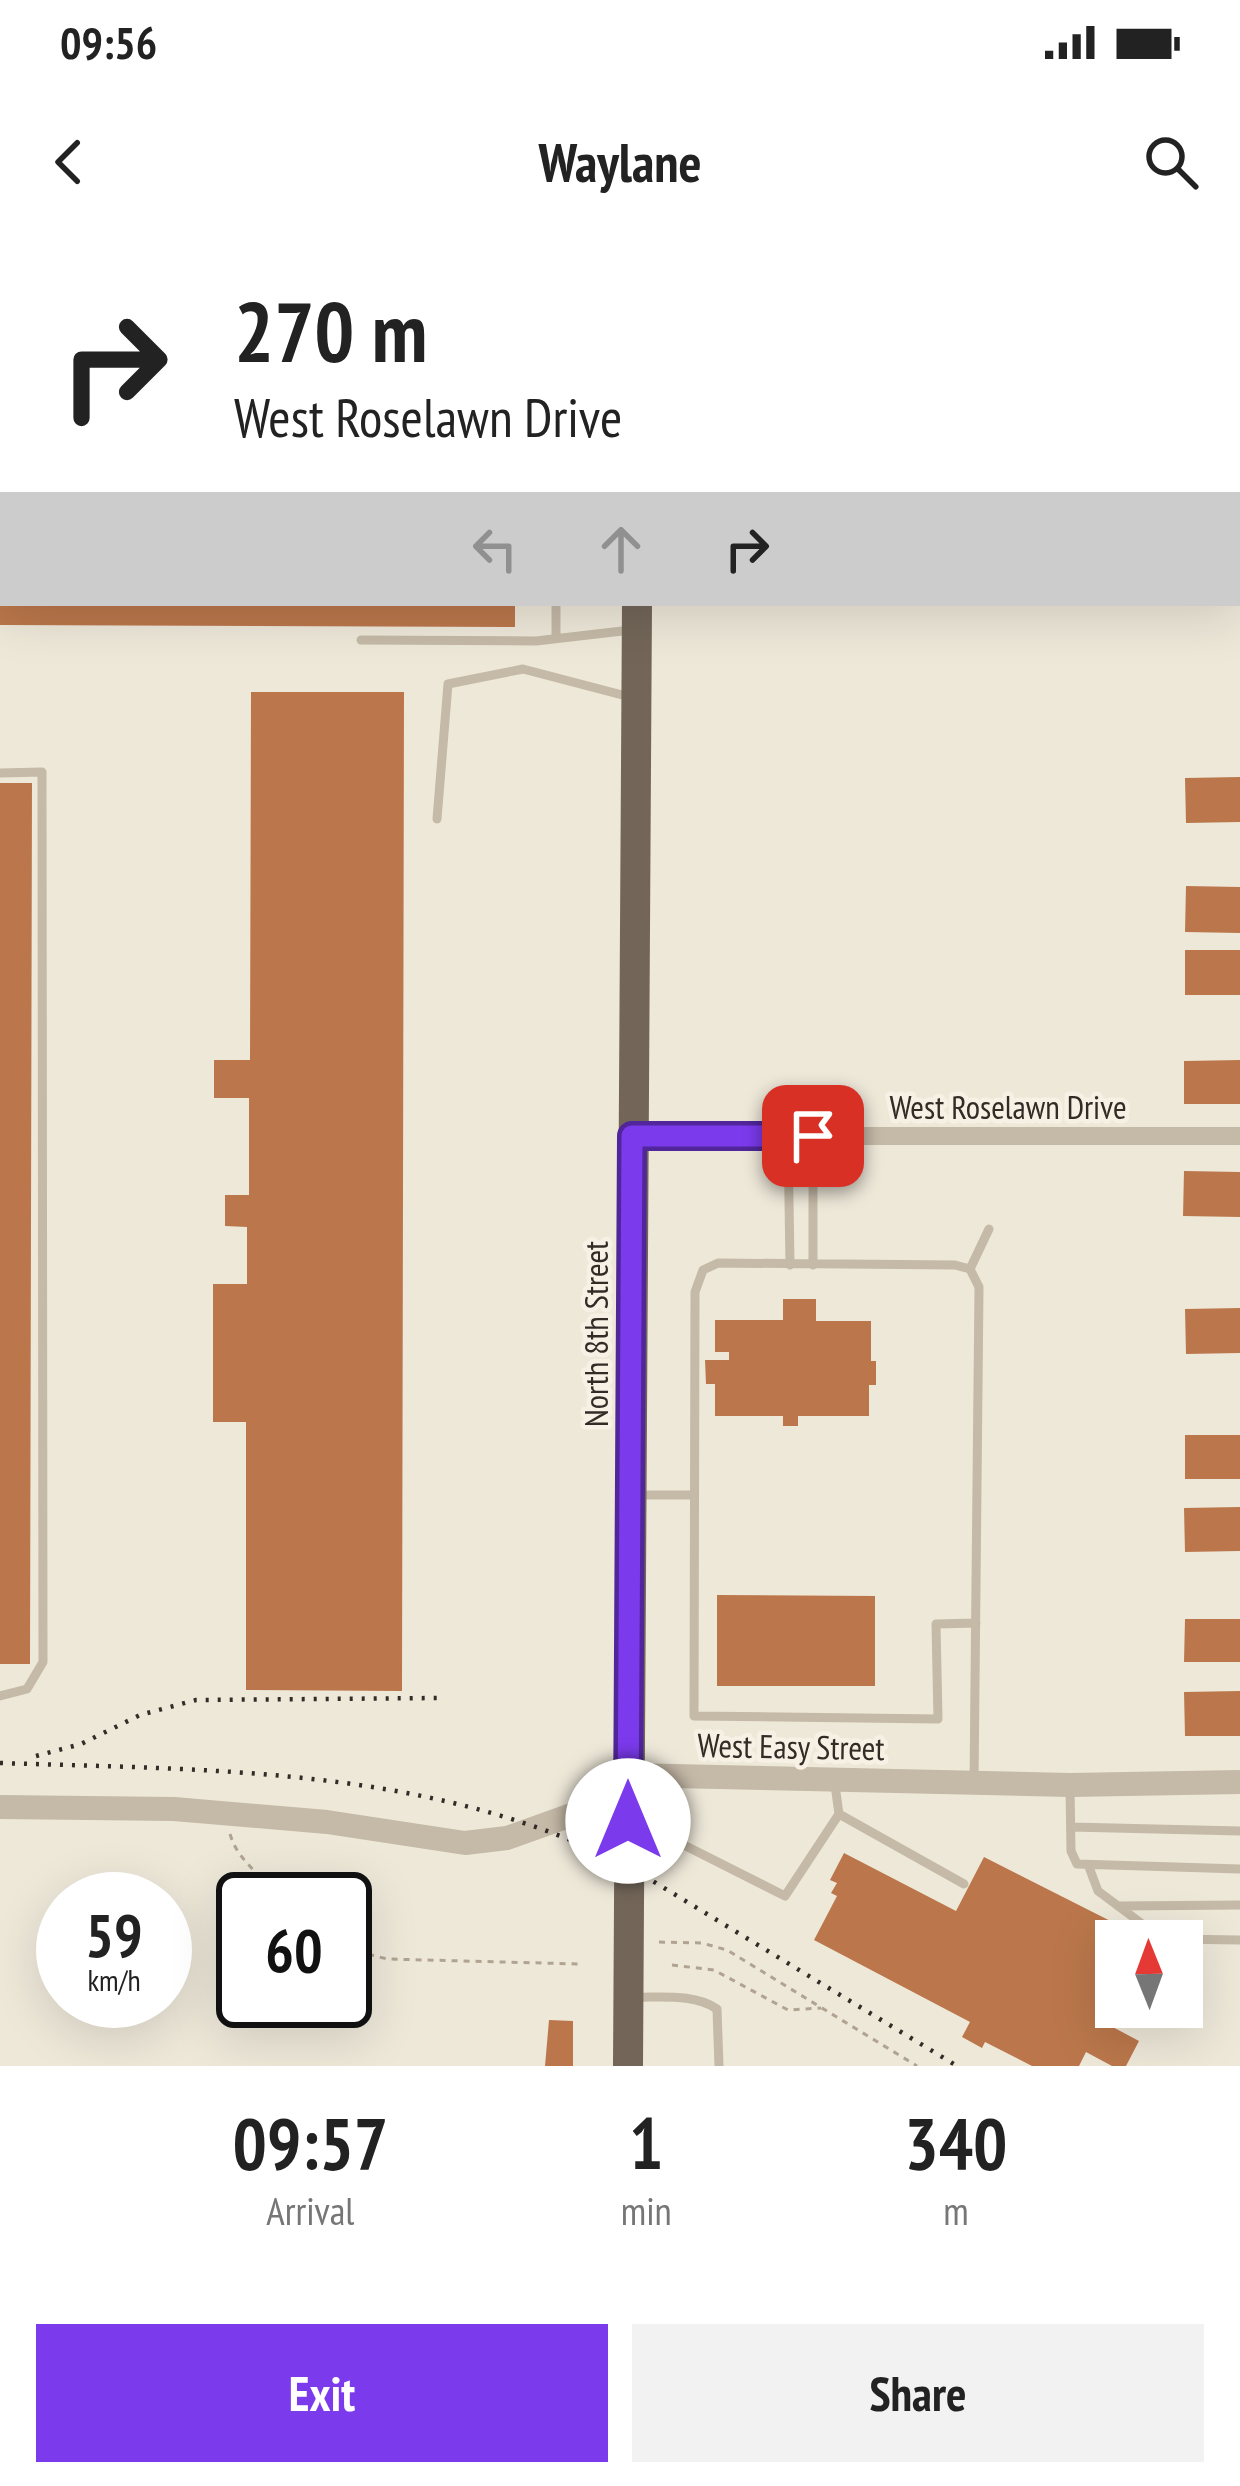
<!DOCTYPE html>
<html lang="en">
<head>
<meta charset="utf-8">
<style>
  :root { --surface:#fff; --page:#f2f2f2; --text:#222; --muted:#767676; --accent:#7c3aed }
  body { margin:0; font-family:"PT Sans Narrow",sans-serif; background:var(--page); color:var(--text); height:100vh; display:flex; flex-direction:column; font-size:45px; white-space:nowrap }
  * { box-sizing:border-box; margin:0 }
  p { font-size:39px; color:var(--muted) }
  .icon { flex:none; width:66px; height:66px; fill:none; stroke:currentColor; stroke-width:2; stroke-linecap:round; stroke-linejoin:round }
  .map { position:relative; height:1826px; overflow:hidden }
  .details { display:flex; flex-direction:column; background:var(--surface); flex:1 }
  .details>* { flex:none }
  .guide { position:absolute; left:0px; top:0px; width:1242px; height:366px; box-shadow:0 12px 48px #0002; background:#fff; color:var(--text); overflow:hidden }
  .needle { width:78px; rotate:359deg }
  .fabs { position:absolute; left:1095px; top:1680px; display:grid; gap:24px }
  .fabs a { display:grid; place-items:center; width:108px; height:108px; border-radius:0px; background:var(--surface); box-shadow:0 12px 48px #0002; font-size:60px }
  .speed { position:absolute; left:36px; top:1632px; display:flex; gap:24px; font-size:60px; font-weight:700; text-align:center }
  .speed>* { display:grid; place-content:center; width:156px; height:156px; border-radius:50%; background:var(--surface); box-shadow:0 12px 48px #0002; line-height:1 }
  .speed small { font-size:30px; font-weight:400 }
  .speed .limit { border:6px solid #111; border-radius:18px; background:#fff; color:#111 }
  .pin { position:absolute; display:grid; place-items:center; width:102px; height:102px; color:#fff; margin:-51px; border-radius:24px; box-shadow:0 6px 18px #0006 }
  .me { position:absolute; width:132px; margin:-66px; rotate:0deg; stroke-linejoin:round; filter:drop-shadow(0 0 9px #0008) }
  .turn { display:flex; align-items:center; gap:42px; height:252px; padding:0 36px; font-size:54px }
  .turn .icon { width:156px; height:156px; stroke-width:2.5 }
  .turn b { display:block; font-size:84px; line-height:102px }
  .lanes { display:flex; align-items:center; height:114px; padding:0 36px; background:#0003; justify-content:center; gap:60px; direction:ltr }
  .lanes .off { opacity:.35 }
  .eta { display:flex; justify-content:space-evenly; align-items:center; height:204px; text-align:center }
  .eta b { font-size:72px; font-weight:600; line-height:84px }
  .action { display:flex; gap:24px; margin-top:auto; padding:24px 36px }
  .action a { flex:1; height:138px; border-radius:0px; background:var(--accent); color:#fff; font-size:48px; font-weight:600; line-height:138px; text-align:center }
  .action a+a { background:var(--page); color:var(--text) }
  .status { display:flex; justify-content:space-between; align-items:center; height:84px; padding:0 60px; background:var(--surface); direction:ltr }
  .status svg { height:33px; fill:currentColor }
  header { display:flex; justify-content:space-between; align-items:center; height:156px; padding:0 36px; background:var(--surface); font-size:54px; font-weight:600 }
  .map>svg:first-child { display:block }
  .building { fill:#bb774b }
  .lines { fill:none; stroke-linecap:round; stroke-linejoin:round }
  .path { stroke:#b1a391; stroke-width:3; stroke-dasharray:6 6; stroke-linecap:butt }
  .service { stroke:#c5b9a7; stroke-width:9 }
  .minor { stroke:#c5b9a7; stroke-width:18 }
  .tertiary { stroke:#c5b9a7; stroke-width:24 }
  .primary { stroke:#736659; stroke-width:30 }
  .rail { stroke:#322c27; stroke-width:4.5; stroke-dasharray:3 9; stroke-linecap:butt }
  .route-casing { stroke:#51269a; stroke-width:30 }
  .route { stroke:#7c3aed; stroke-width:21 }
  .labels { text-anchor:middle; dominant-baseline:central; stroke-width:9; stroke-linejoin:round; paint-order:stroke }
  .street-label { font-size:33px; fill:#322c27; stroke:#f7f1e5 }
</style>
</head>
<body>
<div class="status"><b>09:56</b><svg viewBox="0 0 49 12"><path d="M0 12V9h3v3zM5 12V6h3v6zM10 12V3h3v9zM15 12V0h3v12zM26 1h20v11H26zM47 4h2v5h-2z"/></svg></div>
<header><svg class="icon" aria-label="back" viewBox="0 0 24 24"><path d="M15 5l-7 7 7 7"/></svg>Waylane<svg class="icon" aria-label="search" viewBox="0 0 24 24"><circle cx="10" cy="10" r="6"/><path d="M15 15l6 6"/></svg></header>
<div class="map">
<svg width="1240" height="1826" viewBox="0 0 1240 1826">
  <rect width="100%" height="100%" fill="#eee8d9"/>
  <path class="building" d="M 0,363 L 515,363 L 515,387 L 0,385 Z
    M 251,452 L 404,452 L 402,1451 L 246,1450 L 246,1182 L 213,1182 L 213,1044 L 247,1044 L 247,987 L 225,986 L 225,955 L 249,955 L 249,858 L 214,858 L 214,820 L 250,820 Z
    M 1240,537 L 1240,582 L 1186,583 L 1185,538 Z
    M 0,543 L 32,543 L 30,1424 L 0,1424 Z
    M 1186,646 L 1240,647 L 1240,693 L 1185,692 Z
    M 1185,710 L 1240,710 L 1240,755 L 1185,755 Z
    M 1240,820 L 1240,864 L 1184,864 L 1184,821 Z
    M 1184,931 L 1240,932 L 1240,977 L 1183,976 Z
    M 783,1059 L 816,1059 L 816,1081 L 871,1081 L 871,1121 L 876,1121 L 876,1145 L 869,1145 L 869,1176 L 798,1176 L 798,1186 L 783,1186 L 783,1176 L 715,1176 L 715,1144 L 706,1144 L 705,1120 L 729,1120 L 729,1112 L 715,1112 L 715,1080 L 783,1080 Z
    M 1240,1068 L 1240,1113 L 1186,1114 L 1185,1069 Z
    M 1185,1195 L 1240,1195 L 1240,1239 L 1185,1239 Z
    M 1240,1267 L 1240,1311 L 1185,1312 L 1184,1268 Z
    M 717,1355 L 875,1356 L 875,1446 L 717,1446 Z
    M 1185,1379 L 1240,1379 L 1240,1422 L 1184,1422 Z
    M 1240,1451 L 1240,1496 L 1185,1496 L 1184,1452 Z
    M 844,1613 L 956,1671 L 984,1617 L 1150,1701 L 1116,1701 L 1119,1767 L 1109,1785 L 1139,1801 L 1126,1826 L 1112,1826 L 1086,1812 L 1079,1826 L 1032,1826 L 985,1802 L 982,1808 L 962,1797 L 970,1782 L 814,1700 L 837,1656 L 831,1653 L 837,1643 L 830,1640 Z
    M 549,1780 L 573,1781 L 573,1826 L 545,1826 Z"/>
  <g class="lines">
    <path class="path" d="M 230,1594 C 239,1624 259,1627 272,1659
      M 659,1702 L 702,1703 L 727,1710 L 917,1826
      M 345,1708 L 387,1719 L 579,1724
      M 672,1725 L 714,1730 L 788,1770 L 821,1768"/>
    <path class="service" d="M 0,158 L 3,158
      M 556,363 L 556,398
      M 361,400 L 536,401 L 631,390
      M 0,533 L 42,532 L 43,1422 L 27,1449 L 0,1456
      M 437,579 L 448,444 L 523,429 L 630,457
      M 813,895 L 813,1025
      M 788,896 L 790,1025
      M 970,1029 L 989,989
      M 640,1255 L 694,1255
      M 974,1543 L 979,1047 L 970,1029 L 955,1025 L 718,1023 L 703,1030 L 695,1052 L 694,1476 L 938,1479 L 936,1384 L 976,1383
      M 1070,1548 L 1071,1611 L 1077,1624 L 1240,1629
      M 839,1574 L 964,1644
      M 1071,1587 L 1240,1591
      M 668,1597 L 785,1656 L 839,1574 L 835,1545
      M 1089,1627 L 1098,1651 L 1153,1692 L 1171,1699 L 1240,1700
      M 1118,1666 L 1240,1665
      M 632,1757 C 660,1758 694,1753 717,1769 L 719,1826"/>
    <path class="minor" d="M 632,896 L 1240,896"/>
    <path class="tertiary" d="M 0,1567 L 174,1569 L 327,1582 L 465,1603 L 507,1598 L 591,1568 L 628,1535 L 1070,1545 L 1240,1542"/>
    <path class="primary" d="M 640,3 L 640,0
      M 628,1826 L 637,363"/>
    <path class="rail" d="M 36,1516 L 81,1504 L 140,1475 L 196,1460 L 439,1458
      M 0,1523 C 215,1530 432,1527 628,1626 L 957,1826"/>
  </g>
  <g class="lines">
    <g class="route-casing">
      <path id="route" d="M 628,1581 L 632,896 L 813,896"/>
    </g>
    <use href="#route" class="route"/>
  </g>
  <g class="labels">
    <g class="street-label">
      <text x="1008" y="866">West Roselawn Drive</text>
      <text transform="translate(595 1094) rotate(-90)">North 8th Street</text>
      <text transform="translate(791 1506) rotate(1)">West Easy Street</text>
    </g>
  </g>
</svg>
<div class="fabs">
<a><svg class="needle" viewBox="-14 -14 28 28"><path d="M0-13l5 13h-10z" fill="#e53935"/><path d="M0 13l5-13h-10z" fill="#767676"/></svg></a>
</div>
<div class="speed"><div>59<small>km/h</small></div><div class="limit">60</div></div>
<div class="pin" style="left:813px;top:896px;background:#d93025"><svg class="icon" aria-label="arrive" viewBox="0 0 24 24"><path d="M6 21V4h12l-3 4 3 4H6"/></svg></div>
<svg class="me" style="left:628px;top:1581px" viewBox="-20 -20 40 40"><circle r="19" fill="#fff"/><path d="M0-13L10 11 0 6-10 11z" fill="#7c3aed"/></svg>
<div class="guide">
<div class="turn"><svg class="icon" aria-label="right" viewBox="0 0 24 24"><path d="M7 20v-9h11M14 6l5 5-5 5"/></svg><div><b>270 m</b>West Roselawn Drive</div></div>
<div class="lanes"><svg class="icon off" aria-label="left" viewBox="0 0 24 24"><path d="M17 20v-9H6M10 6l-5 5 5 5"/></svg><svg class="icon off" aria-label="ahead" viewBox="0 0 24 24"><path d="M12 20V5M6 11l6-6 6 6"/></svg><svg class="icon" aria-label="right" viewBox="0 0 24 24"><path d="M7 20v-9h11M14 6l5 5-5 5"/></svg></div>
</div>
</div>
<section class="details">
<div class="eta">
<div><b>09:57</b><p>Arrival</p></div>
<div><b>1</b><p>min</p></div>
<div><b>340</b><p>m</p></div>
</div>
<div class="action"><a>Exit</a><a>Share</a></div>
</section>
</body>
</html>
